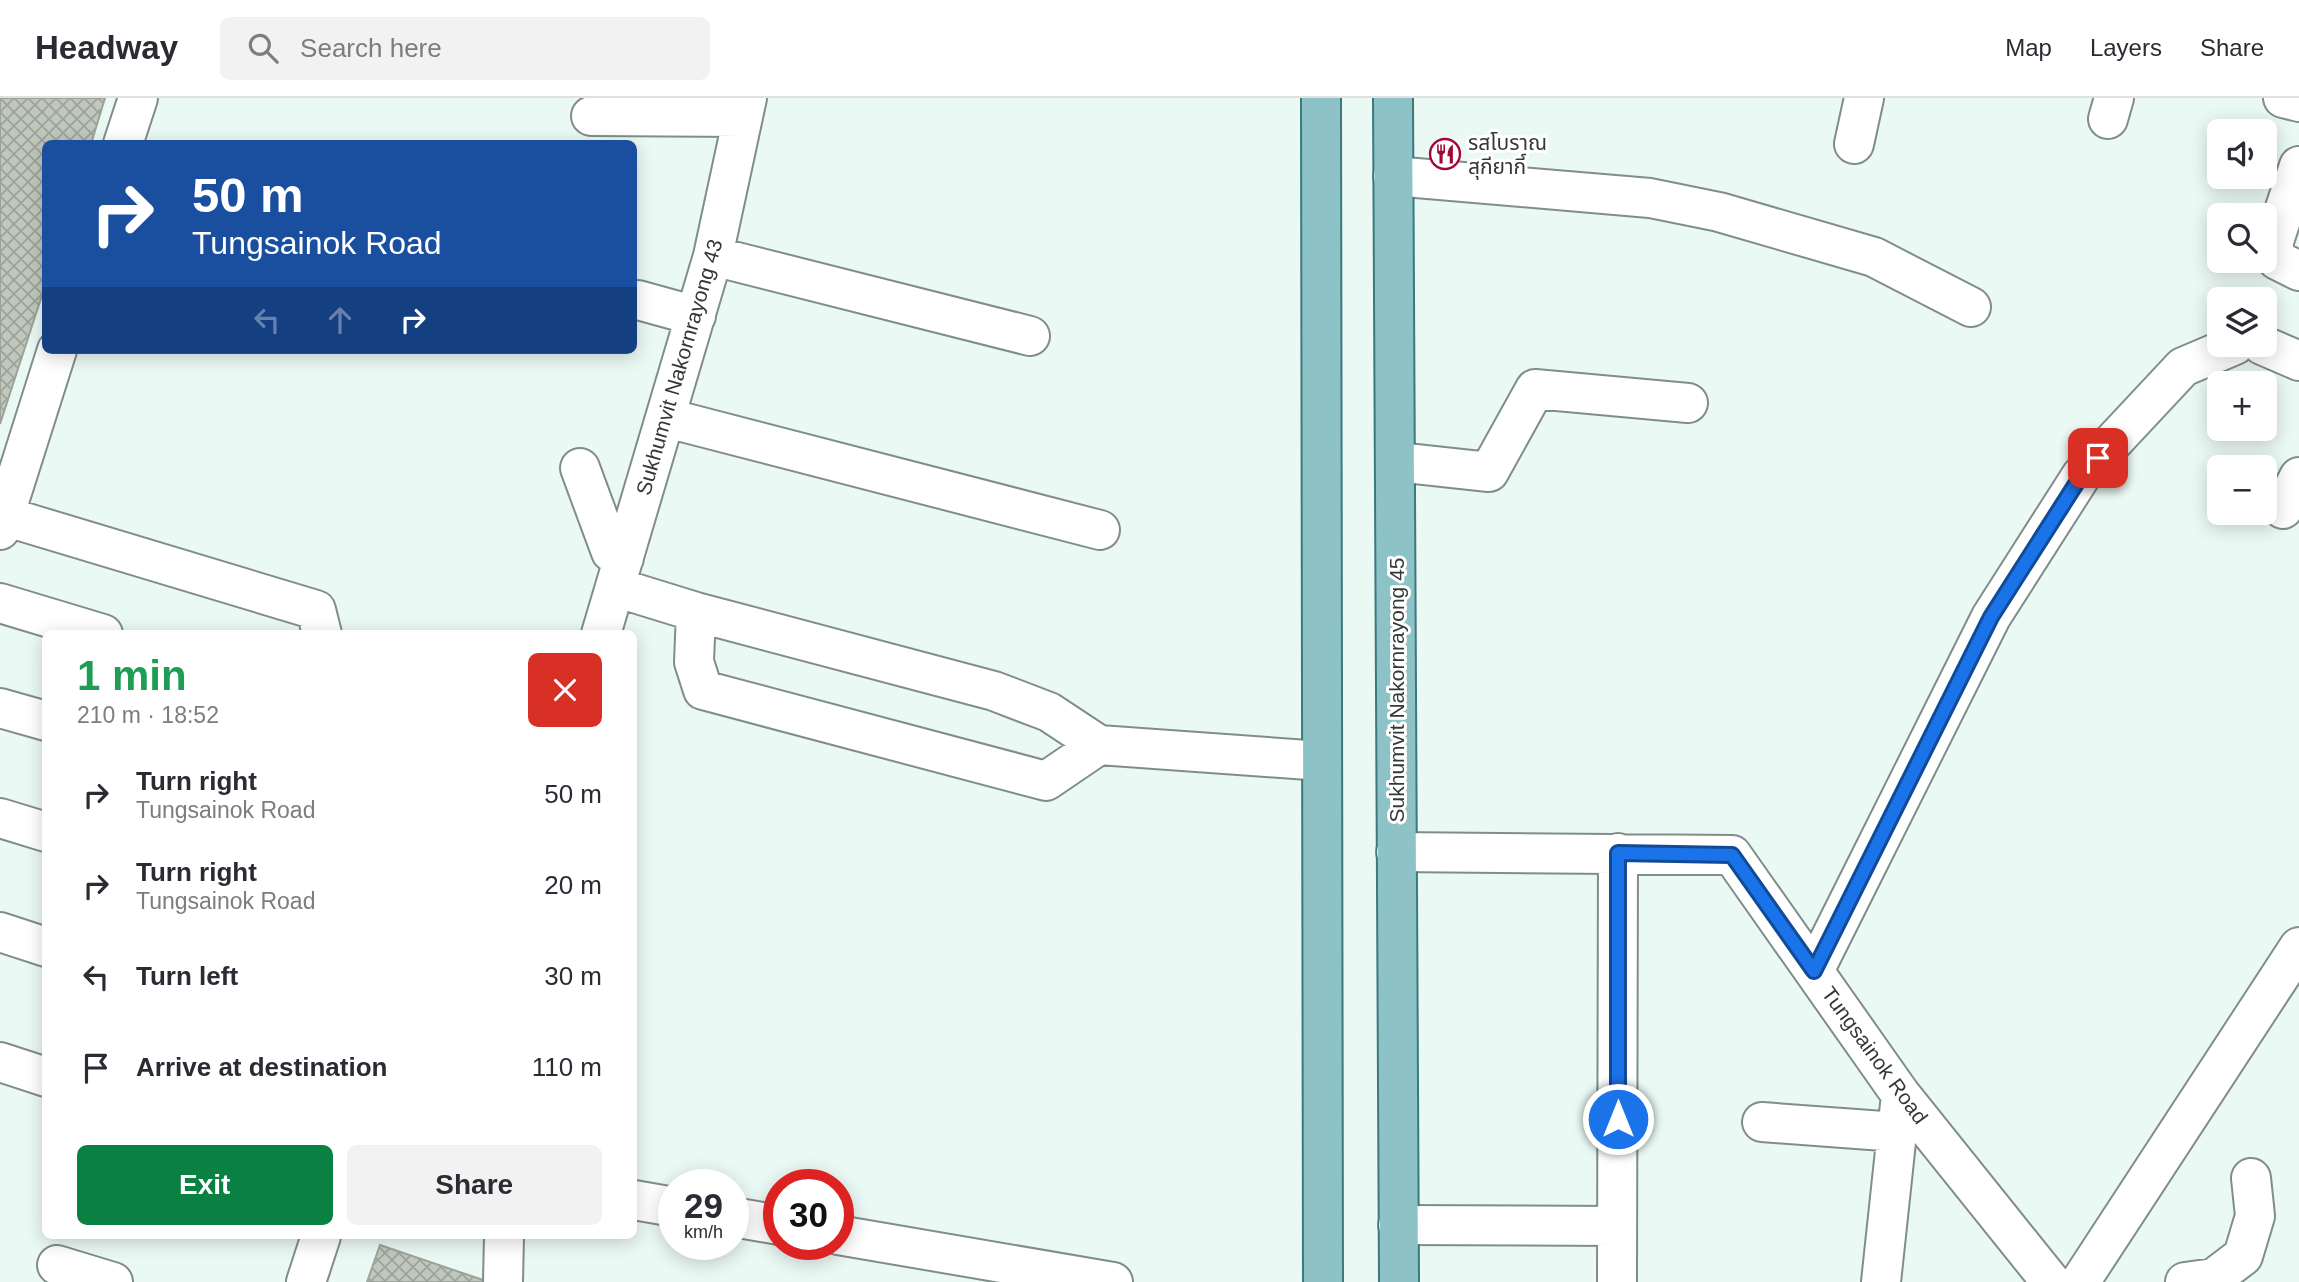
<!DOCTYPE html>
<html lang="en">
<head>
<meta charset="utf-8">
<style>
  :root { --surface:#fff; --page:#f2f2f3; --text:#2b2b33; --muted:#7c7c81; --line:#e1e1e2; --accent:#0b8043 }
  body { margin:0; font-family:Helvetica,"Noto Sans Thai",sans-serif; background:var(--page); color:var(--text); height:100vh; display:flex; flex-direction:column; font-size:26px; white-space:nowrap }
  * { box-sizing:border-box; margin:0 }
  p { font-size:23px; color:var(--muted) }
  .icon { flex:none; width:38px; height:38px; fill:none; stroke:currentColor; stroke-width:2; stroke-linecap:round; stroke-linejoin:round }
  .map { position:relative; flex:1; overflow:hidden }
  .sheet { position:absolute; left:42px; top:532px; width:595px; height:609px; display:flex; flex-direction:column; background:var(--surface); border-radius:10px; box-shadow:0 4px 18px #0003 }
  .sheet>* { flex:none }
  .banner { position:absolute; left:42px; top:42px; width:595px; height:214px; border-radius:10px; box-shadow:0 4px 18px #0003; background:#1a4fa0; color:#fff; overflow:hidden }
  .buttons { position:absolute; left:2207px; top:21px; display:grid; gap:14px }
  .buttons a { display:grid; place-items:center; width:70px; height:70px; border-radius:10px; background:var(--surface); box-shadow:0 4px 18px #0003; font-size:35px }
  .speed { position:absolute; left:658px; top:1071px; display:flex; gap:14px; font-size:35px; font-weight:700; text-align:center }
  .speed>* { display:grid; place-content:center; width:91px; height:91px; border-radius:50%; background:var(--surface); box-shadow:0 4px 18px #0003; line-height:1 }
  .speed small { font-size:18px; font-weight:400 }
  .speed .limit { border:10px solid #d22; background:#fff; color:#111 }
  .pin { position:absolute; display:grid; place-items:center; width:60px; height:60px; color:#fff; margin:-30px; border-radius:14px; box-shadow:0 4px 10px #0006 }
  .me { position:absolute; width:77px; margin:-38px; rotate:0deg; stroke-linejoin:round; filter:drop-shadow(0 0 5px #0008) }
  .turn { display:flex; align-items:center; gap:24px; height:147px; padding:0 35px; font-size:32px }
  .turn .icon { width:91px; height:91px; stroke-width:2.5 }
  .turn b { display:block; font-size:49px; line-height:60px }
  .lanes { display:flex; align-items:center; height:66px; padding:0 35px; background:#0003; justify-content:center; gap:35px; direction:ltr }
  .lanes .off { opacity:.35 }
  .round { display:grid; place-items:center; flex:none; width:74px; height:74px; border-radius:10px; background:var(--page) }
  .summary { display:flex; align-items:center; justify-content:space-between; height:119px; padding:0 35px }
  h1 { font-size:42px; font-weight:800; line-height:52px; color:#1e9e55 }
  .button { display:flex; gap:14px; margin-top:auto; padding:14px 35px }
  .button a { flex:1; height:80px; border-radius:10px; background:var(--accent); color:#fff; font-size:28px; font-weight:800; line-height:80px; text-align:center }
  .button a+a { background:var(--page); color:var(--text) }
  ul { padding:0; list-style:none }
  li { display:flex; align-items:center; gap:21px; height:91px; padding:0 35px }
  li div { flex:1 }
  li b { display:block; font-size:26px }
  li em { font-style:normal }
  header { display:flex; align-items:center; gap:42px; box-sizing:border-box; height:98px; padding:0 35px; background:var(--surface); border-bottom:2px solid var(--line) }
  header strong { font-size:33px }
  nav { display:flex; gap:38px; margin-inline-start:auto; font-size:24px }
  .search { width:490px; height:63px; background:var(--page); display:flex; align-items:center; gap:18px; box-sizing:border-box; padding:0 24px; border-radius:10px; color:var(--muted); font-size:26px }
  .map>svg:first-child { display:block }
  .building { fill:url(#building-cross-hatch); stroke:#9ca49a; stroke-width:2 }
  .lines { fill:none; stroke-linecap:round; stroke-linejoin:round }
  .minor-casing { stroke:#808d88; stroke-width:42 }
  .major-casing { stroke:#3c787d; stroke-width:42 }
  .minor { stroke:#fff; stroke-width:38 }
  .major { stroke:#8dc2c7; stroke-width:38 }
  .route-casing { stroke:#114b97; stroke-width:18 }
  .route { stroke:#1a73e8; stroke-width:12 }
  .labels { text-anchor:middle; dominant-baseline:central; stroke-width:6; stroke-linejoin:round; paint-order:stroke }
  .poi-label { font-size:21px; fill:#343937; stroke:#fff; text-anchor:start }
  .street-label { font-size:21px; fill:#343937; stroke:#fff }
</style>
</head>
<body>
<header>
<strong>Headway</strong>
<div class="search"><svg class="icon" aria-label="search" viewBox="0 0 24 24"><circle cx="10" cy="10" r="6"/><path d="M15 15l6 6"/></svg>Search here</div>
<nav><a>Map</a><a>Layers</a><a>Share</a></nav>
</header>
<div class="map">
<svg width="2299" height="1184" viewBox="0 0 2299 1184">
  <defs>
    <pattern id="building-cross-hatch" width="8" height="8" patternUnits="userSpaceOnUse" patternTransform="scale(1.75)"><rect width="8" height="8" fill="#c0c8be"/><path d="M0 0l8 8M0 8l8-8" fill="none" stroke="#9da39b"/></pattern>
  </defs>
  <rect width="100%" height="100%" fill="#ebf9f4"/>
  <path class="building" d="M 0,0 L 105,0 L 91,46 L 46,46 L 46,185 L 0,326 Z
    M 380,1147 L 489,1184 L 367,1184 Z"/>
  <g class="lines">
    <g class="minor-casing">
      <path id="minor" d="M 2283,0 L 2299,4
        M 591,18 L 743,19
        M 2108,21 L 2114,0
        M 123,46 L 138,0
        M 1854,46 L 1864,0
        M 2299,68 L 2273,146 L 2277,162 L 2299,173
        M 1393,78 L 1650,100 L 1719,114 L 1874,159 L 1971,209
        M 713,158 L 1030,238
        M 638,202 L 696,218
        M 2262,247 L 2299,263
        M 667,320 L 1100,432
        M 1397,364 L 1489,374 L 1535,291 L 1688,305
        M 580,370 L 611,454 L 624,460
        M 2283,411 L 2299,379
        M 4,418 L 316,512 L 322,536
        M 0,432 L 57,252
        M 615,489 L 696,514 L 994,593 L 1049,614 L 1099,647 L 1322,663
        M 0,505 L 103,536
        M 696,514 L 694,564 L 703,592 L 1046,683 L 1099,647
        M 601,536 L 713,158 L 747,0
        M 0,610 L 46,623
        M 0,720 L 46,734
        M 1396,754 L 1732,757 L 1901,997 L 2051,1184
        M 0,834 L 46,849
        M 1814,873 L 1991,519 L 2081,378 L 2183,269 L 2235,247
        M 0,964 L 46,979
        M 1762,1024 L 1897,1034
        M 634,1102 L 674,1109
        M 733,1119 L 779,1127
        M 1398,1127 L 1617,1128
        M 838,1137 L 1113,1184
        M 57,1167 L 113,1184
        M 306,1184 L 321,1138
        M 503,1184 L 504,1138
        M 1617,1184 L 1618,755
        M 1881,1184 L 1901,997
        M 2080,1184 L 2299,849
        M 2185,1184 L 2214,1180 L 2243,1158 L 2255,1118 L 2251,1080"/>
    </g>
    <g class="major-casing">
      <path id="major" d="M 1321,0 L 1323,1184
        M 1393,0 L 1399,1184"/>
    </g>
    <use href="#minor" class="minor"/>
    <use href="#major" class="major"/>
  </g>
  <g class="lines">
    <g class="route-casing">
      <path id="route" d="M 1618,1021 L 1618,755 L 1732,757 L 1814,873 L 1991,519 L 2081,378 L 2098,360"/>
    </g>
    <use href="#route" class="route"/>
  </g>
  <defs>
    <g id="restaurant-ring" transform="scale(1.575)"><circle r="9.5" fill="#fff" stroke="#a40735" stroke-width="1.5"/><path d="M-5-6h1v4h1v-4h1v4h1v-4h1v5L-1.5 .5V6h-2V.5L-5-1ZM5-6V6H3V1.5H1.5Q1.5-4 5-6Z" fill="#a40735"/></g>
  </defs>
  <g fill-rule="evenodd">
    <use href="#restaurant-ring" x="1445" y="56"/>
  </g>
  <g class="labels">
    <g class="poi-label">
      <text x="1468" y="44">รสโบราณ<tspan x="1468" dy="24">สุกียากี์</tspan></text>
    </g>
    <g class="street-label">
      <text transform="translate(679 269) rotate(-74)">Sukhumvit Nakornrayong 43</text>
      <text transform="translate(1396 592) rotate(-90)">Sukhumvit Nakornrayong 45</text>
      <text transform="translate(1875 957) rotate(54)">Tungsainok Road</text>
    </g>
  </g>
</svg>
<div class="buttons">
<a><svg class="icon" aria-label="sound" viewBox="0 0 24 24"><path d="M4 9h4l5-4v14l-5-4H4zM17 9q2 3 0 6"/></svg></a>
<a><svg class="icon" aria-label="search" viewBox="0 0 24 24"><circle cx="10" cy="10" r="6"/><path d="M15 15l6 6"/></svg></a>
<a><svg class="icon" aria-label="layers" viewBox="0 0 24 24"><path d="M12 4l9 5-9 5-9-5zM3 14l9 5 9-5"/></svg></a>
<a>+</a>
<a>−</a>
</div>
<div class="speed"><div>29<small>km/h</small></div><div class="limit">30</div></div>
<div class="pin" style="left:2098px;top:360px;background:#d93025"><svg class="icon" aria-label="arrive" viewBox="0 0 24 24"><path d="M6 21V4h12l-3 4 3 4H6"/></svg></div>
<svg class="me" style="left:1618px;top:1021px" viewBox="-20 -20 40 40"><circle r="17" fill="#1a73e8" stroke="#fff" stroke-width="3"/><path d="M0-11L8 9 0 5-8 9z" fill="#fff"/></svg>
<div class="banner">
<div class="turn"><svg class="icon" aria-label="right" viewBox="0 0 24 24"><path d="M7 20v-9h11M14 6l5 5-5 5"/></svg><div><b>50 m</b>Tungsainok Road</div></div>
<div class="lanes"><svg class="icon off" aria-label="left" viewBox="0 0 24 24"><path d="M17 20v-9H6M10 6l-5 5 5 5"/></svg><svg class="icon off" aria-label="ahead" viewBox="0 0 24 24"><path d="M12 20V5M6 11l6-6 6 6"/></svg><svg class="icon" aria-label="right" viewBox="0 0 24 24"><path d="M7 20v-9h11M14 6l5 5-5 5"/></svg></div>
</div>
<section class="sheet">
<div class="summary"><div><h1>1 min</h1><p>210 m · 18:52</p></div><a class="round" style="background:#d93025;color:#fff"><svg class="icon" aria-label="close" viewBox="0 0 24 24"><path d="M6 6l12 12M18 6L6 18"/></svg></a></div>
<ul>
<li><svg class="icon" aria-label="right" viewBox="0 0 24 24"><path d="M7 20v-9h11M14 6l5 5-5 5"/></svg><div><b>Turn right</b><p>Tungsainok Road</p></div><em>50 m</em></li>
<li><svg class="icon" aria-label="right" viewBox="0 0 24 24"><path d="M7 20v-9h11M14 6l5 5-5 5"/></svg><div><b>Turn right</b><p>Tungsainok Road</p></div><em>20 m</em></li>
<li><svg class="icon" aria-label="left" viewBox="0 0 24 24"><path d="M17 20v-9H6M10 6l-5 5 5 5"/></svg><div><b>Turn left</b></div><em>30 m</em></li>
<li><svg class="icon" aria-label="arrive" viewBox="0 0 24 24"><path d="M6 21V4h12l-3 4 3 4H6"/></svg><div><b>Arrive at destination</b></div><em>110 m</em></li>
</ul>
<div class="button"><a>Exit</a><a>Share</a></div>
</section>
</div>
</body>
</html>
